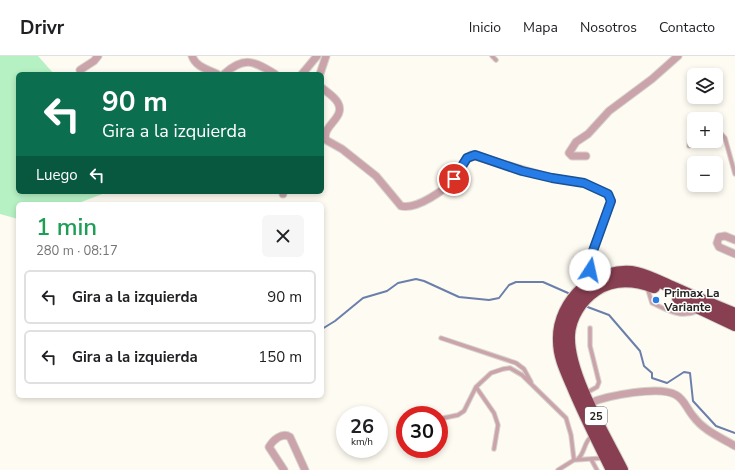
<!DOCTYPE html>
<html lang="es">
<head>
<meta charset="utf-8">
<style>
  :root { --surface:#fff; --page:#f6f6f6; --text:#202124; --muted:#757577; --line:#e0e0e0 }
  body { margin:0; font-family:"Nunito Sans",sans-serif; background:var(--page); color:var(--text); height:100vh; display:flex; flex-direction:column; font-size:15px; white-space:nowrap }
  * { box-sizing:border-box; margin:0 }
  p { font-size:13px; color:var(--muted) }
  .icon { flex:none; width:22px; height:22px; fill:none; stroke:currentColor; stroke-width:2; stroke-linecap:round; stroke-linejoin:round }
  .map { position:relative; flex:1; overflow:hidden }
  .side { position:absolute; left:16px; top:146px; width:308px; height:196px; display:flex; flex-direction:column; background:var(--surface); border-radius:6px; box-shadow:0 2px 6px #0003 }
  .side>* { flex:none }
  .guide { position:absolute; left:16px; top:16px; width:308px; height:122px; border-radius:6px; box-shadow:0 2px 6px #0003; background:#0b6e4f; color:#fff; overflow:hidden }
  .fabs { position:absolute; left:687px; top:12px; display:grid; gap:8px }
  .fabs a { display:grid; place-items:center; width:36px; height:36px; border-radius:6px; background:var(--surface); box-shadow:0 2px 6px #0003; font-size:20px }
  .speed { position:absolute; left:336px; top:350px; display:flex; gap:8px; font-size:20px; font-weight:700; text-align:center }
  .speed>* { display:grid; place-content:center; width:52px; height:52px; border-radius:50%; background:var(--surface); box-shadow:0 2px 6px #0003; line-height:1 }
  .speed small { font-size:10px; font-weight:400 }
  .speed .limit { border:6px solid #d22; background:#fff; color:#111 }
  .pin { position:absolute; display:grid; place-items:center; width:34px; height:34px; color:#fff; margin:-17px; border:2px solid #fff; border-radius:50%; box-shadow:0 1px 4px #0007 }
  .me { position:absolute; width:44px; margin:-22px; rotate:10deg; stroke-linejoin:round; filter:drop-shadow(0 0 3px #0008) }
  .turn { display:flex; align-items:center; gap:14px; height:84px; padding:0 20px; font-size:18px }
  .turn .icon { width:52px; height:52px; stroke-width:2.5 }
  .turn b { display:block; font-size:28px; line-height:34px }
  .then { display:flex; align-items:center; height:38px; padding:0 20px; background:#0003; gap:8px; font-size:15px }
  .round { display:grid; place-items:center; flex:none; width:42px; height:42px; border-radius:6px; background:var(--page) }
  .headline { display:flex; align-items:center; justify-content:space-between; height:68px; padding:0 20px }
  h1 { font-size:24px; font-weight:600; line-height:30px; color:#1e9e55 }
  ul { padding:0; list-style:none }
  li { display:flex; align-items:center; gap:12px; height:54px; margin:0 8px 6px; padding:0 12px; border:2px solid var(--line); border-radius:6px }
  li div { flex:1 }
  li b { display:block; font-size:15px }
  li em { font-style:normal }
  header { display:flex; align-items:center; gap:24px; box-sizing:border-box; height:56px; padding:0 20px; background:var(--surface); border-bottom:1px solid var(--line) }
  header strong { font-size:19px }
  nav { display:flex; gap:22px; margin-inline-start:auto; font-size:14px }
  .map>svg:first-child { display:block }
  .green { fill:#b6f1c4 }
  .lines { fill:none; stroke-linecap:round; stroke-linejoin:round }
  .stream { stroke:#6a7fab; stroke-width:2 }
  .lane-casing { stroke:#d7d4cd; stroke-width:5.5 }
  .street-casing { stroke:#d7d4cd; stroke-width:9 }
  .highway-casing { stroke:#d7d4cd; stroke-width:14 }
  .lane { stroke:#caa4aa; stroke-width:3.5 }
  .street { stroke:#caa4aa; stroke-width:7 }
  .highway { stroke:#883f51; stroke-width:12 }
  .route-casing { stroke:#195197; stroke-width:10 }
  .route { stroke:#267de8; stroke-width:7 }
  .poi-dot { fill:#267de8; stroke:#fff; stroke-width:1.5 }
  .labels { text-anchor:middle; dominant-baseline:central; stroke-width:3; stroke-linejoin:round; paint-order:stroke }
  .shield { fill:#fff; stroke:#676664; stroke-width:1 }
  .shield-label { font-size:11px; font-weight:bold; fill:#262522 }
  .poi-label { font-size:12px; font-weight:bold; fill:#262522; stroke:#fff; text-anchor:start }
</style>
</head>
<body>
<header>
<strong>Drivr</strong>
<nav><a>Inicio</a><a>Mapa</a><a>Nosotros</a><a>Contacto</a></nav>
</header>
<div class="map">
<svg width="735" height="414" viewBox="0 0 735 414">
  <rect width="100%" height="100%" fill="#fefbf2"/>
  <path class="green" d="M 0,0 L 38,0 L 54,18 L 18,18 L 18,136 L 105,137 L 76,148 L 18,148 L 18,163 L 0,158 Z"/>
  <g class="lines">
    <path class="stream" d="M 585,250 L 609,259 L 640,295 L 644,310 L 652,317 L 652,322 L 667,327 L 684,316 L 690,317 L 693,345 L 716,370 L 735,377
      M 322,273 L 335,265 L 363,242 L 387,235 L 398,227 L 416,223 L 424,225 L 459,241 L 489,244 L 499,242 L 509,229 L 516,226 L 543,226 L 568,237"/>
    <g class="lane-casing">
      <path id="lane" d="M 492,0 L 496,4
        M 696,63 L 700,60 L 707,63
        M 716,72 L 725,82 L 735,118
        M 689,90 L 691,71 L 694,67
        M 647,231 L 652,247 C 667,254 681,263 698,255
        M 441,282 L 516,307 L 524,313 L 531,326
        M 476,331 L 494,357 L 498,369 L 494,393
        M 586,337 L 597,331 L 599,326 L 590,290 L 590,272
        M 408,358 L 412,359
        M 439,363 L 458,359 L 464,355 L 476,331 L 491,317 L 503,313 L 510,312 L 522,319 L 566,362 L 571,379 L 574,404
        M 578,403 C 585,397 584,385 592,380
        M 591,403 L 597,414
        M 558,414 L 574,404 L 604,402"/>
    </g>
    <g class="street-casing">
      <path id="street" d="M 192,0 C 196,11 207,13 217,18
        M 80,14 L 94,5 L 98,0
        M 224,18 C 244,0 254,5 275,18
        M 302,18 L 317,0
        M 320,18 L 326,0
        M 322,32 C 327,36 335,41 338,47 C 346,62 321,70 326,84 L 342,93 L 376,120 L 401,150 C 416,154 446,134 454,122 C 460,115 463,104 471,99 L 552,122 L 584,127 L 608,138 L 611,145 L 589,206 L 590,213 L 595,224
        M 586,100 L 572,100 L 569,97 L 576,86 L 588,78 L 609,55 L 652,23 L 678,0
        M 283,138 L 283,136
        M 735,184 L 725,180 L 719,181 L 717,187 L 719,191 L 735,198
        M 590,347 C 606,340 660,329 676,339 C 684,343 687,353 693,360 C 704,375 720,381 735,390
        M 284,414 L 269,391 C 273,384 282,376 290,381 L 305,414"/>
    </g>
    <g class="highway-casing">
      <path id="highway" d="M 678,242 L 735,269
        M 612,414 C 598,386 584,358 572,329 C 566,315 559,301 559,285 C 558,265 568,245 583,232 C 597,220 619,213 637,217 C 650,220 662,227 674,232 C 694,241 715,250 735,258
        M 622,414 C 605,380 567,317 569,279 C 570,261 581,244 596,234 C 614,222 635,224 654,231"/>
    </g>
    <use href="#lane" class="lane"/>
    <use href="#street" class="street"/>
    <use href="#highway" class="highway"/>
  </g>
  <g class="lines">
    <g class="route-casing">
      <path id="route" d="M 454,123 L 467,102 L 475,99 L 522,115 L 552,122 L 584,127 L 608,138 L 611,145 L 589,206 L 590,214"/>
    </g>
    <use href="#route" class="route"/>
  </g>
  <circle class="poi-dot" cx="656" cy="244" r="4"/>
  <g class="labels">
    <rect class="shield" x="585" y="351" width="22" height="18" rx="3"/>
    <g class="shield-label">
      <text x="596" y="360">25</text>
    </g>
    <g class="poi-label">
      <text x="664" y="237">Primax La<tspan x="664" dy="14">Variante</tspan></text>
    </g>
  </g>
</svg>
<div class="fabs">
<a><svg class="icon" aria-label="layers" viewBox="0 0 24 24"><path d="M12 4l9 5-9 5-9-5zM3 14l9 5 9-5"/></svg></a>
<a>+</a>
<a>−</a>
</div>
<div class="speed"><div>26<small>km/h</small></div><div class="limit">30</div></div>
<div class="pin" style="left:454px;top:123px;background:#d93025"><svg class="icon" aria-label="arrive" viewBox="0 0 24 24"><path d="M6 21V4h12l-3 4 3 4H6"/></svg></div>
<svg class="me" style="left:590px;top:214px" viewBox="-20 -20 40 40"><circle r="19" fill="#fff"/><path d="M0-13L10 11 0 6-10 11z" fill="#267de8"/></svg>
<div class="guide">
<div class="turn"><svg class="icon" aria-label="left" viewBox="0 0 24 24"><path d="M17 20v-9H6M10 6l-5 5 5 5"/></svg><div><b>90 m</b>Gira a la izquierda</div></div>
<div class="then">Luego<svg class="icon" aria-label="left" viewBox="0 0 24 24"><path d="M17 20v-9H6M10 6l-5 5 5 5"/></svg></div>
</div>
<section class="side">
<div class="headline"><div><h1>1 min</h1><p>280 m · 08:17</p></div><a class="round"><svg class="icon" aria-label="close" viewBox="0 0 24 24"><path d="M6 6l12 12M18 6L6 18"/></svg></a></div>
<ul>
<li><svg class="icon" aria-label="left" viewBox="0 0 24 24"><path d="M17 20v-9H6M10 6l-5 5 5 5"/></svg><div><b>Gira a la izquierda</b></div><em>90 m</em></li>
<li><svg class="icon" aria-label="left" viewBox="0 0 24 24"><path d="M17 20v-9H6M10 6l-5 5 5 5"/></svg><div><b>Gira a la izquierda</b></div><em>150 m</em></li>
</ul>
</section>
</div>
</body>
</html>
